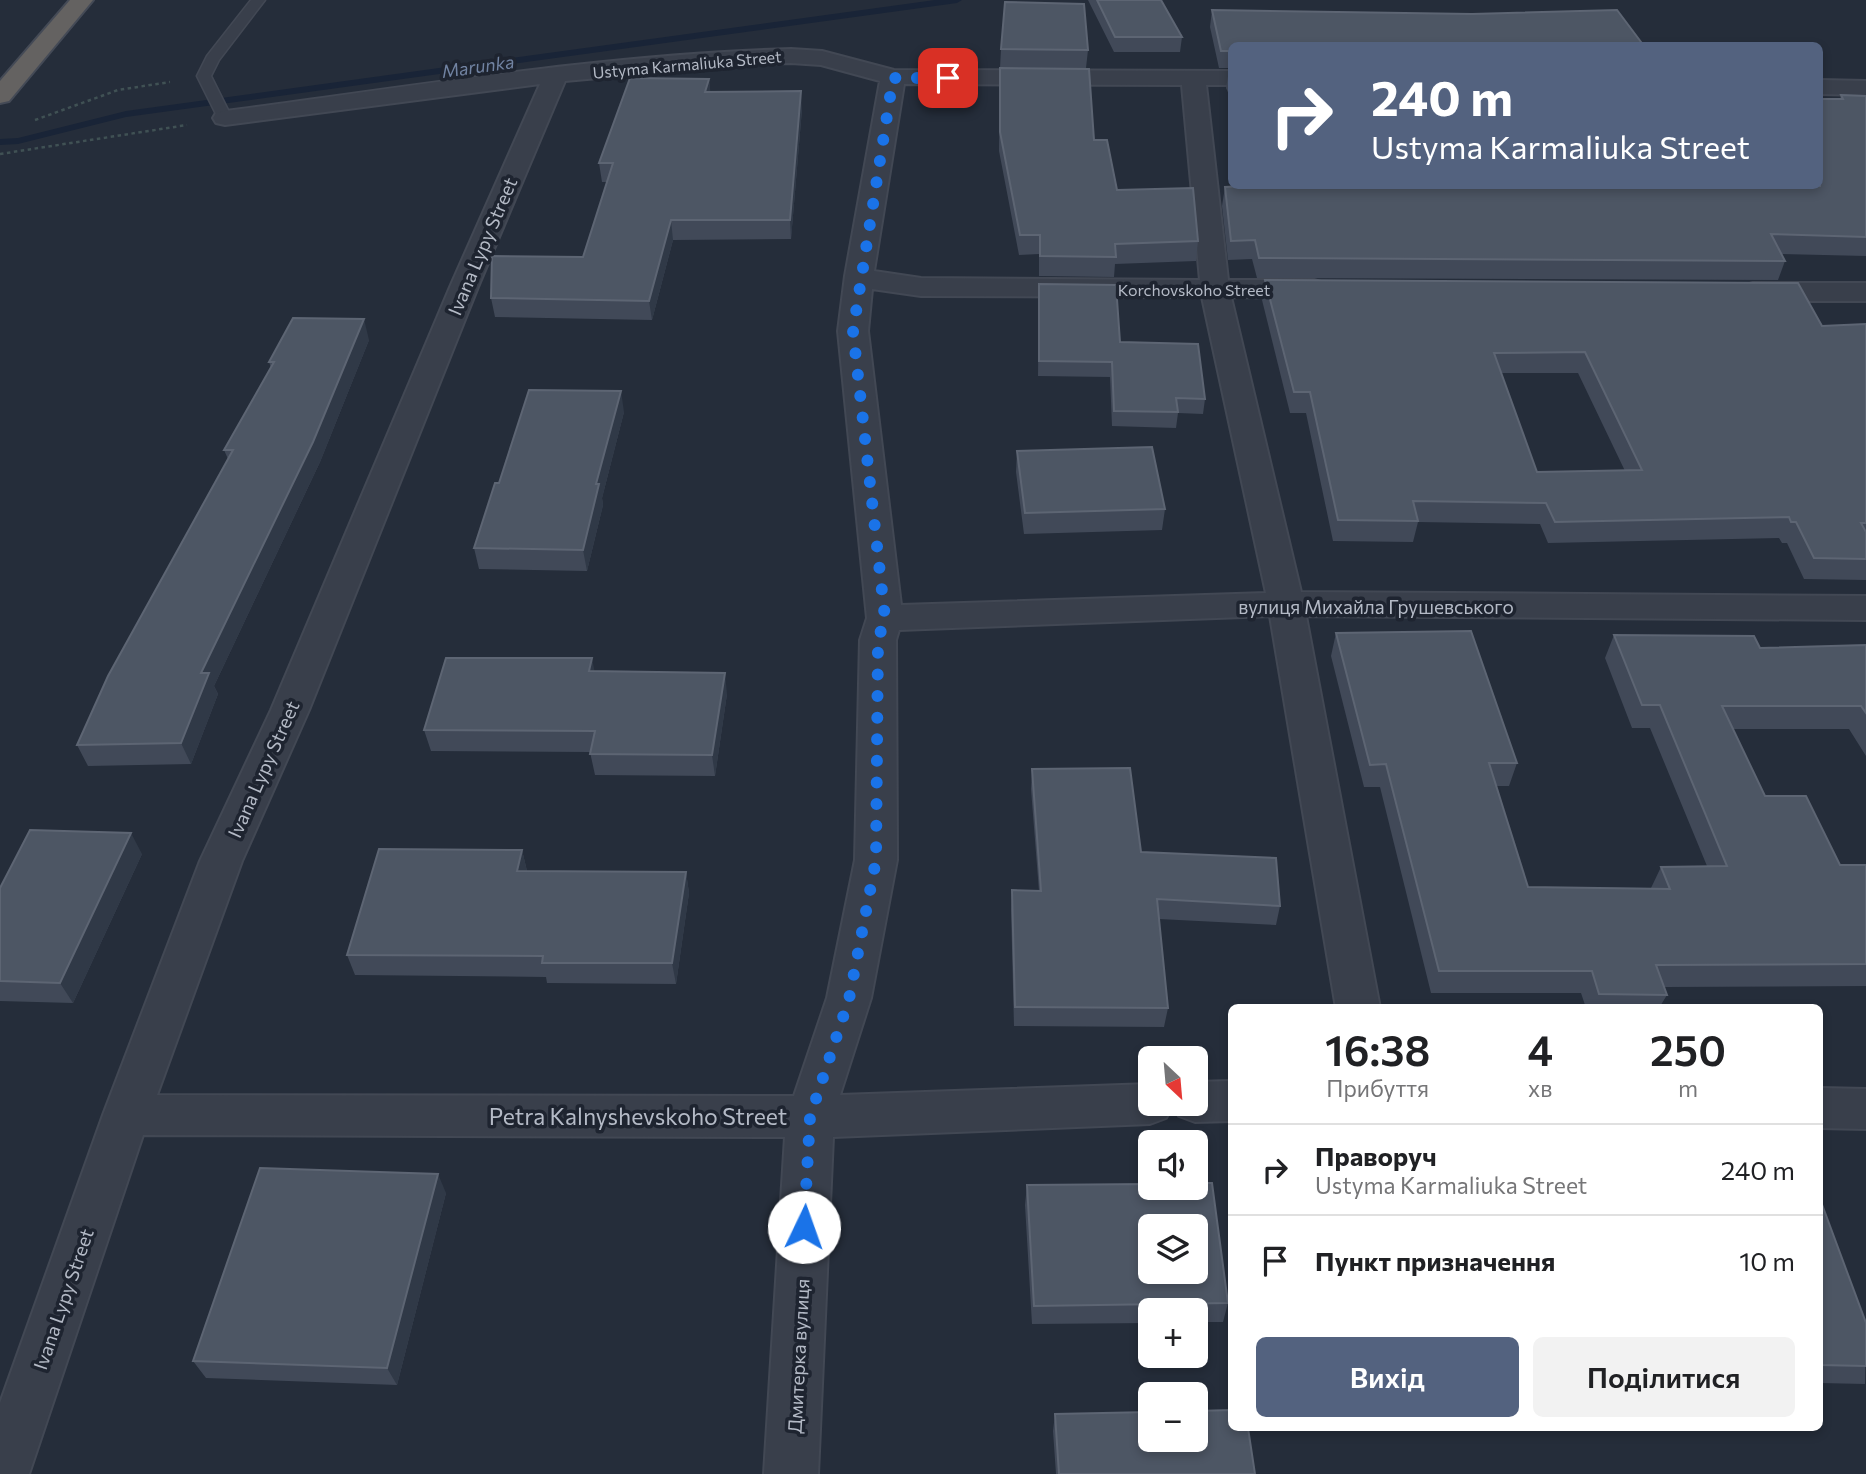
<!DOCTYPE html>
<html lang="uk">
<head>
<meta charset="utf-8">
<style>
  :root { --surface:#fff; --page:#f2f2f2; --text:#202124; --muted:#757577; --line:#e0e0e0; --accent:#53627f }
  body { margin:0; font-family:Commissioner,sans-serif; background:var(--page); color:var(--text); height:100vh; display:flex; flex-direction:column; font-size:26px; white-space:nowrap }
  * { box-sizing:border-box; margin:0 }
  p { font-size:23px; color:var(--muted) }
  .icon { flex:none; width:38px; height:38px; fill:none; stroke:currentColor; stroke-width:2; stroke-linecap:round; stroke-linejoin:round }
  .map { position:relative; flex:1; overflow:hidden }
  .drawer { position:absolute; left:1228px; top:1004px; width:595px; height:427px; display:flex; flex-direction:column; background:var(--surface); border-radius:10px; box-shadow:0 4px 10px #0003 }
  .drawer>* { flex:none }
  .banner { position:absolute; left:1228px; top:42px; width:595px; height:147px; border-radius:10px; box-shadow:0 4px 10px #0003; background:#53627f; color:#fff; overflow:hidden }
  .needle { width:46px; rotate:154deg }
  .buttons { position:absolute; left:1138px; top:1046px; display:grid; gap:14px }
  .buttons a { display:grid; place-items:center; width:70px; height:70px; border-radius:10px; background:var(--surface); box-shadow:0 4px 10px #0003; font-size:35px }
  .pin { position:absolute; display:grid; place-items:center; width:60px; height:60px; color:#fff; margin:-30px; border-radius:14px; box-shadow:0 4px 10px #0006 }
  .me { position:absolute; width:77px; margin:-38px; rotate:3deg; stroke-linejoin:round; filter:drop-shadow(0 0 5px #0008) }
  .turn { display:flex; align-items:center; gap:24px; height:147px; padding:0 28px; font-size:32px }
  .turn .icon { width:91px; height:91px; stroke-width:2.5 }
  .turn b { display:block; font-size:49px; line-height:60px }
  .eta { display:flex; justify-content:space-evenly; align-items:center; height:119px; text-align:center }
  .eta b { font-size:42px; font-weight:600; line-height:49px }
  .action { display:flex; gap:14px; margin-top:auto; padding:14px 28px }
  .action a { flex:1; height:80px; border-radius:10px; background:var(--accent); color:#fff; font-size:28px; font-weight:600; line-height:80px; text-align:center }
  .action a+a { background:var(--page); color:var(--text) }
  ul { padding:0; list-style:none }
  li { display:flex; align-items:center; gap:21px; height:91px; padding:0 28px; border-top:2px solid var(--line) }
  li div { flex:1 }
  li b { display:block; font-size:26px }
  li em { font-style:normal }
  .map>svg:first-child { display:block }
  .lines { fill:none; stroke-linecap:round; stroke-linejoin:round }
  .stream { fill:#192437; fill-rule:evenodd }
  .service-casing { stroke:#424854; stroke-width:3 }
  .minor-casing { stroke:#424854; stroke-width:4 }
  .trunk-casing { stroke:#444a56; stroke-width:4 }
  .path { stroke:#405154; stroke-width:2.5; stroke-dasharray:3.5 3.5; stroke-linecap:butt }
  .service { fill:#393f4b; fill-rule:evenodd }
  .minor { fill:#393f4b; fill-rule:evenodd }
  .trunk { fill:#646261; fill-rule:evenodd }
  .wall { fill:#414958; fill-rule:evenodd }
  .shaded-wall { fill:#303947 }
  .building { fill:#4d5664; stroke:#5d6573; stroke-width:2; fill-rule:evenodd }
  .route { stroke:#1a73e8; stroke-width:12; stroke-dasharray:0 21.6 }
  .labels { text-anchor:middle; dominant-baseline:central; stroke-width:7; stroke-linejoin:round; paint-order:stroke }
  .far-street-label { font-size:16px; fill:#b4bac6; stroke:#1e2430 }
  .far-water-label { font-size:18px; font-style:italic; fill:#7183a2; stroke:#1e2430 }
  .street-label { font-size:19px; fill:#b4bac6; stroke:#1e2430 }
  .near-street-label { font-size:23px; fill:#b4bac6; stroke:#1e2430 }
</style>
</head>
<body>
<div class="map">
<svg width="1866" height="1474" viewBox="0 0 1866 1474">
  <rect width="100%" height="100%" fill="#252d3a"/>
  <g class="lines">
    <path class="stream" d="M 935,0 L 962,0 L 957,3 L 126,117 L 18,144 L 0,145 L 0,139 L 18,138 L 126,111 Z"/>
    <g class="service-casing">
      <path id="service" d="M 251,0 L 265,0 L 219,60 L 211,76 L 232,118 L 225,122 L 218,118 L 197,76 L 207,56 Z"/>
    </g>
    <g class="minor-casing">
      <path id="minor" d="M 791,49 L 822,51 L 894,70 L 1232,71 L 1232,85 L 1206,85 L 1228,280 L 1314,280 L 1324,283 L 1328,289 L 1324,295 L 1314,298 L 1231,297 L 1301,592 L 1866,596 L 1866,620 L 1306,616 L 1380,1008 L 1336,1008 L 1270,616 L 899,630 L 896,640 L 897,860 L 871,998 L 840,1095 L 1150,1084 L 1150,1104 L 1195,1104 L 1195,1082 L 1232,1081 L 1232,1121 L 1195,1122 L 1179,1116 L 1173,1105 L 1166,1118 L 1150,1124 L 833,1137 L 818,1474 L 764,1474 L 785,1137 L 143,1135 L 29,1474 L 0,1474 L 0,1403 L 103,1115 L 200,861 L 271,710 L 450,287 L 540,84 L 225,125 L 216,123 L 213,118 L 216,113 L 225,111 C 411,87 604,54 791,49 ZM 791,63 L 821,65 L 880,81 L 845,276 L 838,331 L 867,618 L 860,640 L 855,860 L 827,998 L 794,1096 L 157,1095 L 242,861 L 309,710 L 478,287 L 565,81 L 752,64 ZM 904,84 L 1182,85 L 1200,280 L 921,278 L 874,271 ZM 872,289 L 921,296 L 1202,297 L 1266,593 L 901,605 L 868,331 Z
        M 1820,80 L 1866,81 L 1866,95 L 1820,94 Z
        M 1753,283 L 1866,283 L 1866,301 L 1753,301 L 1743,298 L 1739,292 L 1743,286 Z
        M 1820,1088 L 1866,1089 L 1866,1129 L 1820,1128 Z"/>
    </g>
    <g class="trunk-casing">
      <path id="trunk" d="M 70,0 L 93,0 L 9,101 L 0,103 L 0,81 Z"/>
    </g>
    <path class="path" d="M 35,120 L 118,90 L 170,82
      M 0,154 L 187,125"/>
    <use href="#service" class="service"/>
    <use href="#minor" class="minor"/>
    <use href="#trunk" class="trunk"/>
  </g>
  <path class="wall" d="M 1088,0 L 1161,0 L 1182,37 L 1180,52 L 1114,52 Z
    M 1212,10 L 1232,46 L 1232,68 L 1219,68 L 1210,27 Z
    M 1001,49 L 1088,50 L 1086,68 L 1000,68 Z
    M 1000,68 L 1117,190 L 1198,241 L 1196,261 L 1115,264 L 1114,277 L 1039,276 L 1039,254 L 1019,255 L 999,151 Z
    M 1232,69 L 1232,101 L 1226,88 L 1229,70 Z
    M 709,79 L 710,91 L 802,109 L 791,239 L 673,240 L 652,320 L 495,317 L 491,298 L 583,257 L 607,182 L 602,182 L 599,163 Z
    M 1841,95 L 1866,96 L 1866,256 L 1781,254 L 1785,261 L 1778,280 L 1257,278 L 1252,259 L 1228,260 L 1222,206 L 1225,187 L 1237,187 L 1236,186 L 1820,186 Z
    M 1265,280 L 1822,326 L 1866,324 L 1866,580 L 1804,579 L 1787,543 L 1782,543 L 1779,538 L 1548,543 L 1540,524 L 1418,522 L 1413,542 L 1333,541 L 1306,413 L 1290,413 L 1262,300 ZM 1501,373 L 1578,373 L 1625,471 L 1537,472 Z
    M 1039,284 L 1120,342 L 1205,399 L 1203,414 L 1178,413 L 1176,428 L 1112,426 L 1110,377 L 1038,376 Z
    M 369,340 L 320,462 L 214,686 L 218,694 L 191,764 L 88,766 L 77,745 L 228,459 L 224,450 L 271,368 L 269,362 Z
    M 624,412 L 602,498 L 603,505 L 587,571 L 479,569 L 474,548 L 499,483 Z
    M 1017,451 L 1165,509 L 1162,530 L 1024,534 L 1016,472 Z
    M 1336,633 L 1517,763 L 1509,786 L 1496,786 L 1528,887 L 1651,888 L 1661,867 L 1707,866 L 1650,728 L 1632,728 L 1605,658 L 1614,635 L 1760,648 L 1866,645 L 1866,756 L 1849,729 L 1733,729 L 1765,796 L 1840,865 L 1866,865 L 1866,986 L 1664,987 L 1667,995 L 1659,1008 L 1586,1008 L 1581,993 L 1431,993 L 1380,787 L 1364,787 L 1331,656 Z
    M 595,671 L 727,694 L 715,776 L 595,775 L 590,752 L 431,751 L 424,730 Z
    M 1032,769 L 1141,852 L 1280,906 L 1276,925 L 1159,919 L 1168,1008 L 1164,1027 L 1014,1026 L 1011,910 L 1012,890 L 1039,891 L 1031,789 Z
    M 522,850 L 527,871 L 686,872 L 689,893 L 676,984 L 547,983 L 546,977 L 355,975 L 347,955 Z
    M 142,854 L 73,1003 L 0,1001 L 0,888 Z
    M 1027,1185 L 1228,1303 L 1223,1322 L 1195,1322 L 1195,1311 L 1150,1311 L 1150,1323 L 1032,1324 L 1025,1205 Z
    M 446,1193 L 397,1385 L 206,1378 L 193,1361 Z
    M 1820,1199 L 1866,1323 L 1865,1384 L 1820,1383 Z
    M 1055,1414 L 1255,1474 L 1056,1474 L 1053,1431 Z"/>
  <path class="shaded-wall" d="M 709,79 L 711,97 L 705,92 Z
    M 801,91 L 802,109 L 791,239 L 790,220 Z
    M 671,220 L 673,240 L 652,320 L 649,301 Z
    M 364,319 L 369,340 L 320,462 L 214,686 L 218,694 L 191,764 L 181,743 L 201,673 Z
    M 621,391 L 624,412 L 602,498 L 603,505 L 587,571 L 583,550 L 596,484 Z
    M 592,658 L 596,679 L 589,671 Z
    M 725,673 L 727,694 L 715,776 L 712,755 Z
    M 131,833 L 142,854 L 73,1003 L 60,983 Z
    M 522,850 L 527,871 L 517,871 Z
    M 686,872 L 689,893 L 676,984 L 672,963 Z
    M 438,1174 L 446,1193 L 397,1385 L 387,1368 Z"/>
  <path class="building" d="M 1097,0 L 1161,0 L 1182,37 L 1115,37 Z
    M 1005,2 L 1084,4 L 1088,50 L 1001,49 Z
    M 1212,10 L 1472,14 L 1617,10 L 1644,46 L 1232,46 L 1232,51 L 1221,51 Z
    M 1000,68 L 1089,69 L 1094,140 L 1107,140 L 1117,190 L 1193,188 L 1198,241 L 1115,244 L 1116,257 L 1040,256 L 1040,235 L 1020,235 L 1000,132 Z
    M 630,78 L 709,79 L 705,92 L 801,91 L 790,220 L 671,220 L 649,301 L 491,298 L 492,256 L 583,257 L 613,163 L 599,163 Z
    M 1841,95 L 1866,96 L 1866,237 L 1771,234 L 1785,261 L 1259,258 L 1255,240 L 1231,241 L 1225,187 L 1245,186 L 1820,186 L 1820,99 L 1843,99 Z
    M 1265,280 L 1798,283 L 1822,326 L 1866,324 L 1866,523 L 1861,523 L 1866,532 L 1866,559 L 1814,558 L 1796,522 L 1791,522 L 1789,517 L 1555,522 L 1546,503 L 1413,501 L 1418,521 L 1338,520 L 1310,392 L 1294,392 ZM 1585,352 L 1642,470 L 1537,472 L 1494,353 Z
    M 1039,284 L 1116,285 L 1120,342 L 1198,344 L 1205,399 L 1176,398 L 1178,412 L 1114,411 L 1112,362 L 1039,361 Z
    M 293,318 L 364,319 L 313,442 L 201,673 L 209,673 L 181,743 L 77,745 L 108,676 L 233,450 L 224,450 L 274,362 L 269,362 Z
    M 529,390 L 621,391 L 596,484 L 599,484 L 583,550 L 474,548 L 495,483 L 499,483 Z
    M 1152,447 L 1165,509 L 1025,513 L 1017,451 Z
    M 1471,631 L 1517,763 L 1489,763 L 1528,887 L 1670,889 L 1661,867 L 1727,866 L 1660,705 L 1642,705 L 1614,635 L 1754,636 L 1760,648 L 1866,645 L 1866,713 L 1861,706 L 1722,706 L 1765,796 L 1806,796 L 1840,865 L 1866,865 L 1866,964 L 1656,965 L 1667,995 L 1599,994 L 1592,971 L 1439,971 L 1386,764 L 1370,765 L 1336,633 Z
    M 446,658 L 592,658 L 589,671 L 725,673 L 712,755 L 590,754 L 595,731 L 424,730 Z
    M 1130,768 L 1141,852 L 1276,858 L 1280,906 L 1157,899 L 1168,1008 L 1015,1007 L 1012,890 L 1041,891 L 1032,769 Z
    M 30,830 L 131,833 L 60,983 L 0,981 L 0,888 Z
    M 379,849 L 522,850 L 517,871 L 686,872 L 672,963 L 542,963 L 543,956 L 347,955 Z
    M 260,1168 L 438,1174 L 387,1368 L 193,1361 Z
    M 1195,1183 L 1212,1183 L 1228,1303 L 1034,1306 L 1027,1185 L 1150,1184 L 1150,1188 L 1195,1188 ZM 1150,1227 L 1195,1227 L 1195,1272 L 1150,1272 Z
    M 1820,1199 L 1866,1323 L 1866,1366 L 1820,1365 Z
    M 1232,1410 L 1232,1428 L 1248,1428 L 1255,1474 L 1059,1474 L 1055,1414 L 1150,1412 L 1150,1440 L 1195,1440 L 1195,1411 Z"/>
  <g class="lines">
    <path class="route" d="M 804,1227 L 810,1117 L 849,999 L 876,860 L 878,640 L 885,618 L 853,331 L 893,78 L 948,78"/>
  </g>
  <g class="labels">
    <g class="far-street-label">
      <text transform="translate(687 64) rotate(-5)">Ustyma Karmaliuka Street</text>
      <text x="1194" y="289">Korchovskoho Street</text>
    </g>
    <g class="far-water-label">
      <text transform="translate(478 66) rotate(-8)">Marunka</text>
    </g>
    <g class="street-label">
      <text transform="translate(482 246) rotate(-67)">Ivana Lypy Street</text>
      <text x="1376" y="606">вулиця Михайла Грушевського</text>
      <text transform="translate(263 769) rotate(-66)">Ivana Lypy Street</text>
      <text transform="translate(63 1299) rotate(-71)">Ivana Lypy Street</text>
      <text transform="translate(798 1356) rotate(-87)">Дмитерка вулиця</text>
    </g>
    <g class="near-street-label">
      <text x="638" y="1116">Petra Kalnyshevskoho Street</text>
    </g>
  </g>
</svg>
<div class="buttons">
<a><svg class="needle" viewBox="-14 -14 28 28"><path d="M0-13l5 13h-10z" fill="#e53935"/><path d="M0 13l5-13h-10z" fill="#757577"/></svg></a>
<a><svg class="icon" aria-label="sound" viewBox="0 0 24 24"><path d="M4 9h4l5-4v14l-5-4H4zM17 9q2 3 0 6"/></svg></a>
<a><svg class="icon" aria-label="layers" viewBox="0 0 24 24"><path d="M12 4l9 5-9 5-9-5zM3 14l9 5 9-5"/></svg></a>
<a>+</a>
<a>−</a>
</div>
<div class="pin" style="left:948px;top:78px;background:#d93025"><svg class="icon" aria-label="arrive" viewBox="0 0 24 24"><path d="M6 21V4h12l-3 4 3 4H6"/></svg></div>
<svg class="me" style="left:804px;top:1227px" viewBox="-20 -20 40 40"><circle r="19" fill="#fff"/><path d="M0-13L10 11 0 6-10 11z" fill="#1a73e8"/></svg>
<div class="banner">
<div class="turn"><svg class="icon" aria-label="right" viewBox="0 0 24 24"><path d="M7 20v-9h11M14 6l5 5-5 5"/></svg><div><b>240 m</b>Ustyma Karmaliuka Street</div></div>
</div>
<section class="drawer">
<div class="eta">
<div><b>16:38</b><p>Прибуття</p></div>
<div><b>4</b><p>хв</p></div>
<div><b>250</b><p>m</p></div>
</div>
<ul>
<li><svg class="icon" aria-label="right" viewBox="0 0 24 24"><path d="M7 20v-9h11M14 6l5 5-5 5"/></svg><div><b>Праворуч</b><p>Ustyma Karmaliuka Street</p></div><em>240 m</em></li>
<li><svg class="icon" aria-label="arrive" viewBox="0 0 24 24"><path d="M6 21V4h12l-3 4 3 4H6"/></svg><div><b>Пункт призначення</b></div><em>10 m</em></li>
</ul>
<div class="action"><a>Вихід</a><a>Поділитися</a></div>
</section>
</div>
</body>
</html>
